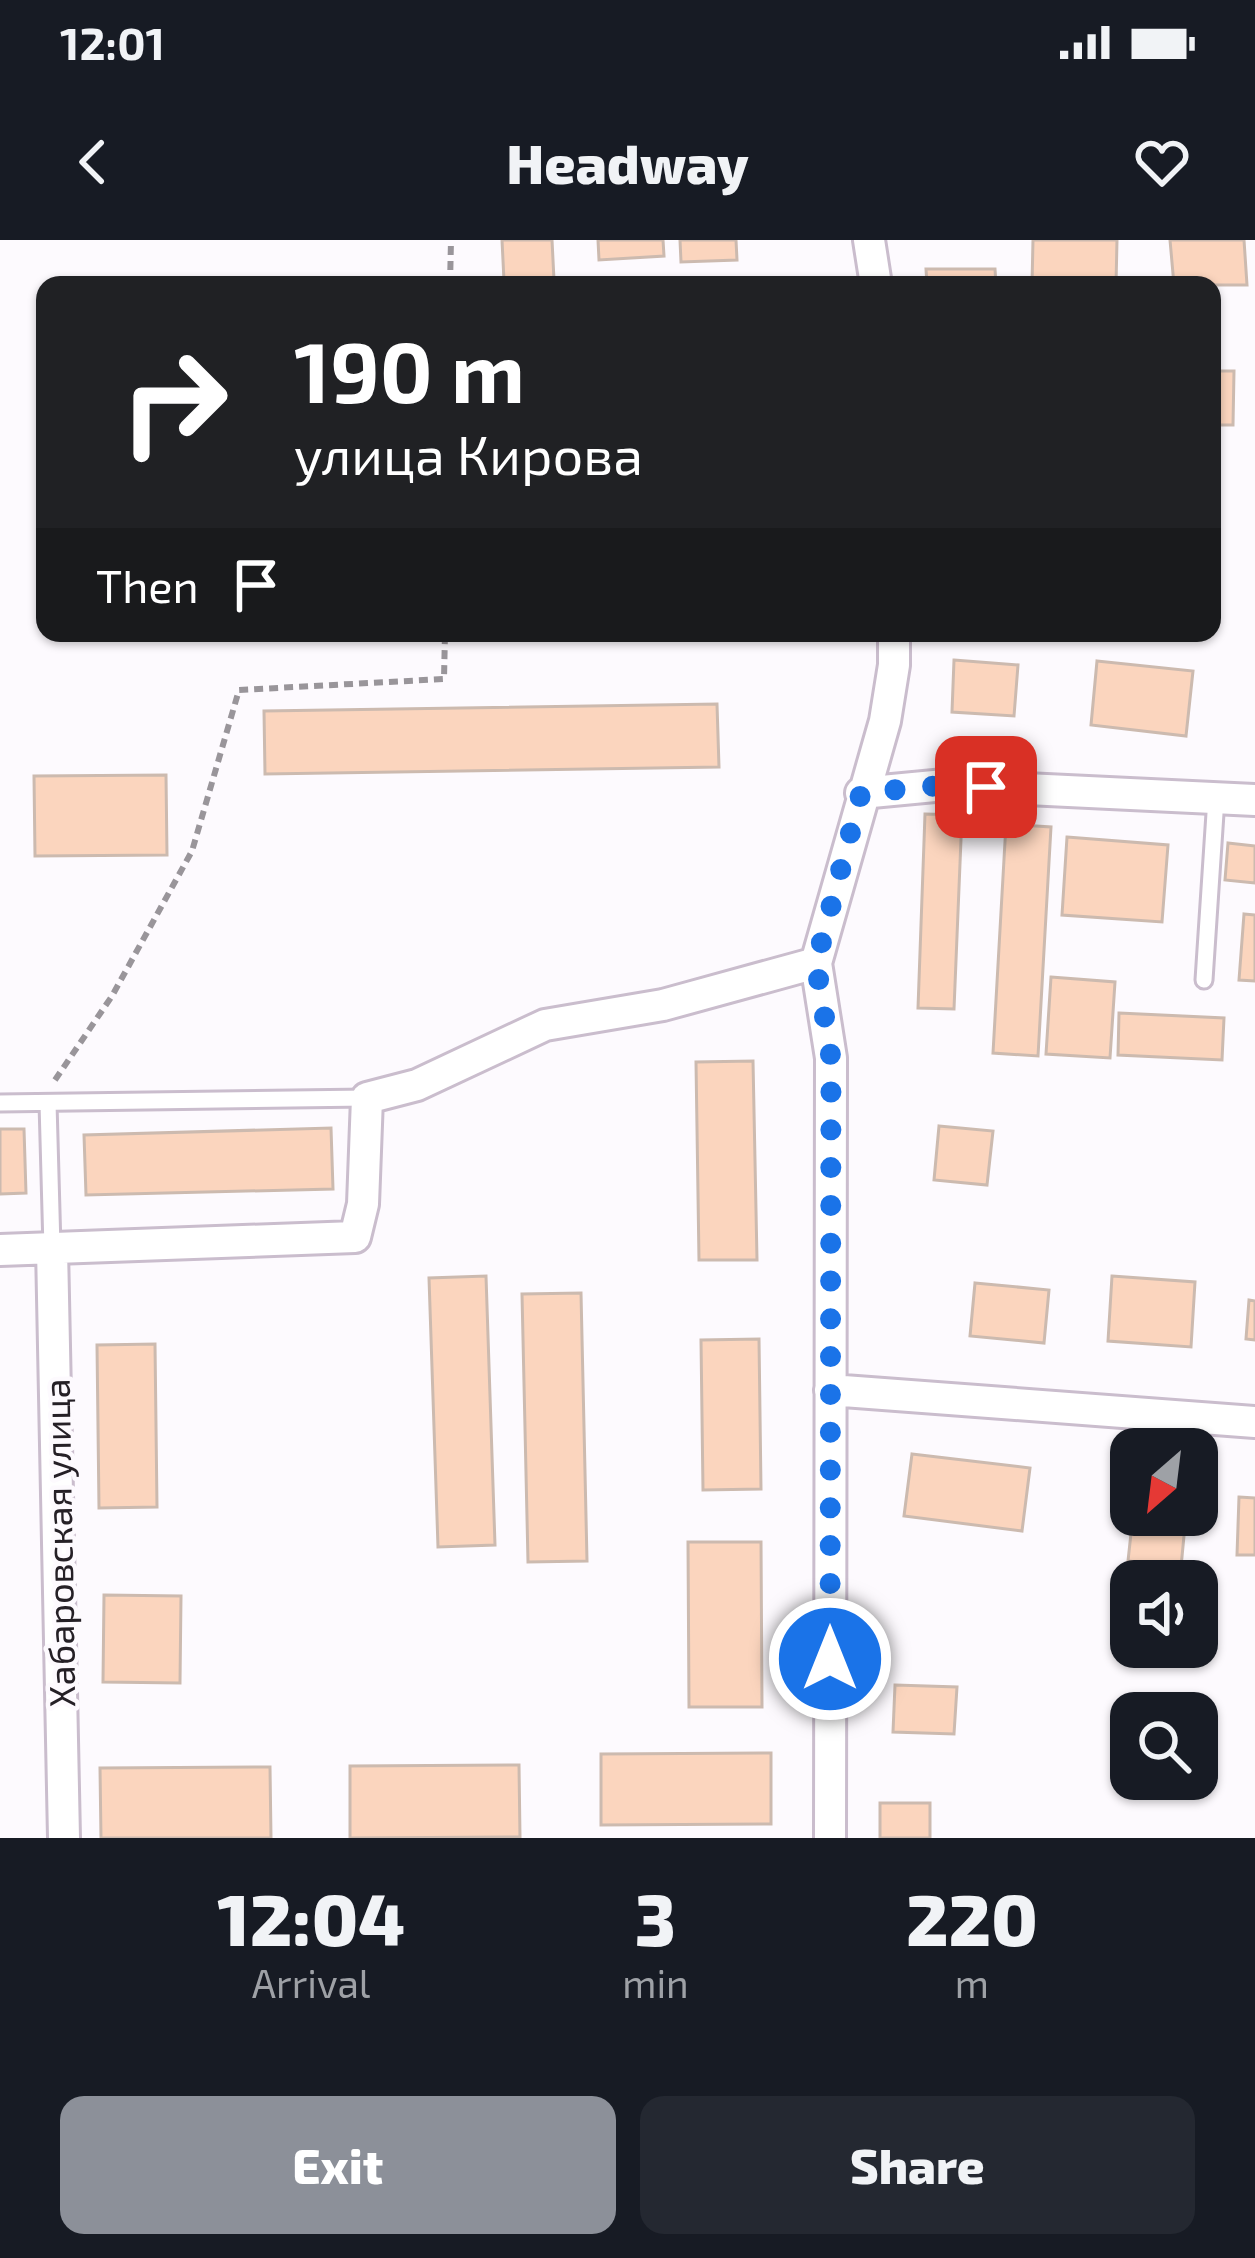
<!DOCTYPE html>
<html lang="en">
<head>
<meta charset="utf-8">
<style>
  :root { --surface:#171b24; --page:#242831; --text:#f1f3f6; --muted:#9ea1a6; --accent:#8c9099 }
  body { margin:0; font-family:"Exo 2",sans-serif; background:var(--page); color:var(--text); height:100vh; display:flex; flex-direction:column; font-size:45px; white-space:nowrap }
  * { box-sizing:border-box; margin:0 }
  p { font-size:39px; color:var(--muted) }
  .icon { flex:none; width:66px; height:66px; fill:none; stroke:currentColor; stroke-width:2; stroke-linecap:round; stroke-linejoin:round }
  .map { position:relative; height:1598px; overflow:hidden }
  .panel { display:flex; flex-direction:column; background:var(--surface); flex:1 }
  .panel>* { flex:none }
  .banner { position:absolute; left:36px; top:36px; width:1185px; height:366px; border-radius:24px; box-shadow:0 3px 9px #0004; background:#202124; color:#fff; overflow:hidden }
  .needle { width:78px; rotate:208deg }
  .fabs { position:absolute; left:1110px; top:1188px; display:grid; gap:24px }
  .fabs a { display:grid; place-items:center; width:108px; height:108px; border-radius:24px; background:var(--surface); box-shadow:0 3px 9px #0004; font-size:60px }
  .pin { position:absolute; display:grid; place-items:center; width:102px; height:102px; color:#fff; margin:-51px; border-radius:24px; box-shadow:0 6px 18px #0006 }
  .me { position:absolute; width:132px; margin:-66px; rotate:0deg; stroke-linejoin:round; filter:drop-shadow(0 0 9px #0008) }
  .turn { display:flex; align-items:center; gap:42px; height:252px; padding:0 60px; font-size:54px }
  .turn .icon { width:156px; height:156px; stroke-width:2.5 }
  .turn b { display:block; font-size:84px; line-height:102px }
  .then { display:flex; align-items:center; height:114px; padding:0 60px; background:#0003; gap:24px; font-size:45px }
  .eta { display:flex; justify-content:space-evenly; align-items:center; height:204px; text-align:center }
  .eta b { font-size:72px; font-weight:800; line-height:84px }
  .cta { display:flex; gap:24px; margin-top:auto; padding:24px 60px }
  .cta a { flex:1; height:138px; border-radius:24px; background:var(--accent); color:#fff; font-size:48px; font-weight:800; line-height:138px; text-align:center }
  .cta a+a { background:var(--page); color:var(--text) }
  .status { display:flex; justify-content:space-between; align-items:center; height:84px; padding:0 60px; background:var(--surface); direction:ltr }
  .status svg { height:33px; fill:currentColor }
  header { display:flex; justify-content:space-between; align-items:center; height:156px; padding:0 60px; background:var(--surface); font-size:54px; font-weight:800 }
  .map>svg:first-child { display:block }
  .building { fill:#fbd5be; stroke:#ccbaaf; stroke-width:3 }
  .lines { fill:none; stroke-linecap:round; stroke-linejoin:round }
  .lane-casing { stroke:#cabdcd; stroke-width:21 }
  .street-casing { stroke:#cabdcd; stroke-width:36 }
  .path { stroke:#99959a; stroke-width:6; stroke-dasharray:9 6; stroke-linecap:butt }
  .lane { stroke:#fff; stroke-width:15 }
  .street { stroke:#fff; stroke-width:30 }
  .route { stroke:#1a73e8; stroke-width:21; stroke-dasharray:0 37.8 }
  .labels { text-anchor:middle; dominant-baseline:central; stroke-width:9; stroke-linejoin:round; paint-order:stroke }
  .street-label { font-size:36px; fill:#252026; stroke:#fdfafe }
</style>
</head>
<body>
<div class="status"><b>12:01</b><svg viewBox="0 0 49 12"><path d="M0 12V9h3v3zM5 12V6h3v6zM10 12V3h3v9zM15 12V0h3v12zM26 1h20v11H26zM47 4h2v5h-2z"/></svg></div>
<header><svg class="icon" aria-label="back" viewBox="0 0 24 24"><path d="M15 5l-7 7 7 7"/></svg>Headway<svg class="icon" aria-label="heart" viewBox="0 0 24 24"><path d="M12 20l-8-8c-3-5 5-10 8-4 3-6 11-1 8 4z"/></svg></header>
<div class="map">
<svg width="1255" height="1598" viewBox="0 0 1255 1598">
  <rect width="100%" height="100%" fill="#fdfafe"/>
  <path class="building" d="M 502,0 L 552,0 L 554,40 L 504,41 Z
    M 598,0 L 663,0 L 664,16 L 599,20 Z
    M 680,0 L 736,0 L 737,20 L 681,22 Z
    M 1033,0 L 1117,0 L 1116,45 L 1032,45 Z
    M 1170,0 L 1244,0 L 1247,45 L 1174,45 Z
    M 926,29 L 995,29 L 996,45 L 927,45 Z
    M 1212,131 L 1234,131 L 1233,185 L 1212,185 Z
    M 954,420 L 1018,425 L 1014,476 L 952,472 Z
    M 1097,421 L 1193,431 L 1186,496 L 1091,485 Z
    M 717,464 L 719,527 L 265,534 L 264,471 Z
    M 166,535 L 167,615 L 35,616 L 34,536 Z
    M 925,574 L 962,575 L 954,769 L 918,768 Z
    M 1006,584 L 1051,587 L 1038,816 L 993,813 Z
    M 1067,597 L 1168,605 L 1162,682 L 1062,675 Z
    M 1228,603 L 1255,606 L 1255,643 L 1225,640 Z
    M 1244,674 L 1255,675 L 1255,741 L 1239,740 Z
    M 1051,737 L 1115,742 L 1110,818 L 1046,814 Z
    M 1119,773 L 1224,778 L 1222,820 L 1118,815 Z
    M 753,821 L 757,1020 L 699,1020 L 696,822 Z
    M 939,886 L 993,891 L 987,945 L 934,940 Z
    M 331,888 L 333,949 L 86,955 L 84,895 Z
    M 0,889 L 24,889 L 26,953 L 0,954 Z
    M 486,1036 L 495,1305 L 438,1307 L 429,1038 Z
    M 1112,1036 L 1195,1042 L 1191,1107 L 1108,1101 Z
    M 975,1043 L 1049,1050 L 1044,1103 L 970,1096 Z
    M 581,1053 L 587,1321 L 528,1322 L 522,1054 Z
    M 1249,1060 L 1255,1061 L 1255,1100 L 1246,1099 Z
    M 759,1099 L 761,1249 L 703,1250 L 701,1100 Z
    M 155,1104 L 157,1267 L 99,1268 L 97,1105 Z
    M 912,1214 L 1030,1228 L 1022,1291 L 904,1276 Z
    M 1239,1257 L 1255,1258 L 1255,1315 L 1237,1315 Z
    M 1133,1275 L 1186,1275 L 1181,1327 L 1128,1321 Z
    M 688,1302 L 761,1302 L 762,1467 L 689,1467 Z
    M 104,1355 L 181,1356 L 180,1443 L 103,1442 Z
    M 895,1445 L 957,1447 L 954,1494 L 893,1492 Z
    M 771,1513 L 771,1584 L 601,1585 L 601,1514 Z
    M 519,1525 L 520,1597 L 350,1598 L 350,1526 Z
    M 270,1527 L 271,1598 L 101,1598 L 100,1528 Z
    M 880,1563 L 930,1563 L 930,1598 L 880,1598 Z"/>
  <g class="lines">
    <g class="lane-casing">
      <path id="lane" d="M 1204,740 L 1216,558
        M 0,863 L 367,858
        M 48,863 L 52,1008"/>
    </g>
    <g class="street-casing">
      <path id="street" d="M 869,0 L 876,45
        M 861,553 L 945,545 L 1255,560
        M 52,1008 L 64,1598
        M 0,1010 L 355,997 L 363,964 L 367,858 L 417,845 L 545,785 L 663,765 L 816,723
        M 830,1150 L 1255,1182
        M 830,1598 L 831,818 L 816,723 L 885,481 L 894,425 L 894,393"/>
    </g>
    <path class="path" d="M 450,45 L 451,0
      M 55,840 L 112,756 L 192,611 L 239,450 L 444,439 L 445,393"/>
    <use href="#lane" class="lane"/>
    <use href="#street" class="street"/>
  </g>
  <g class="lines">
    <path class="route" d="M 830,1419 L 831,818 L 816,723 L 861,553 L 945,545 L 986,547"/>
  </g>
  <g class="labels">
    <g class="street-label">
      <text transform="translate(58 1303) rotate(-91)">Хабаровская улица</text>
    </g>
  </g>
</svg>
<div class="fabs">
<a><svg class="needle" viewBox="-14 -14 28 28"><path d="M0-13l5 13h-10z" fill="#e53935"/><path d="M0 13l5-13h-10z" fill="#9ea1a6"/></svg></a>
<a><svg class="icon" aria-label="sound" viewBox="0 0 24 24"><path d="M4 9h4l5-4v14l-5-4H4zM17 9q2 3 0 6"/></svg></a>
<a><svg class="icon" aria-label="search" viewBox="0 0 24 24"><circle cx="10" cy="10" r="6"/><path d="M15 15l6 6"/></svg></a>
</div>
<div class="pin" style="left:986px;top:547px;background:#d93025"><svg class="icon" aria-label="arrive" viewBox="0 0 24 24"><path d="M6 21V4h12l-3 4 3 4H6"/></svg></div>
<svg class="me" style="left:830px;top:1419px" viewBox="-20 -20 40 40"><circle r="17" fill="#1a73e8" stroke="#fff" stroke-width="3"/><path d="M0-11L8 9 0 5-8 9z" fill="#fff"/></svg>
<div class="banner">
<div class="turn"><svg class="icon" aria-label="right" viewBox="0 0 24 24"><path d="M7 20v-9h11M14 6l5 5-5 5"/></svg><div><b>190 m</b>улица Кирова</div></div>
<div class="then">Then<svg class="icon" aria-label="arrive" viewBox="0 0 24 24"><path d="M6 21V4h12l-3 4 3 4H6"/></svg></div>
</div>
</div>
<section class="panel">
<div class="eta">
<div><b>12:04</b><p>Arrival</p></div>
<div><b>3</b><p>min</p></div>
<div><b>220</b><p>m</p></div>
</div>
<div class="cta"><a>Exit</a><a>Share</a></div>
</section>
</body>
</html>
